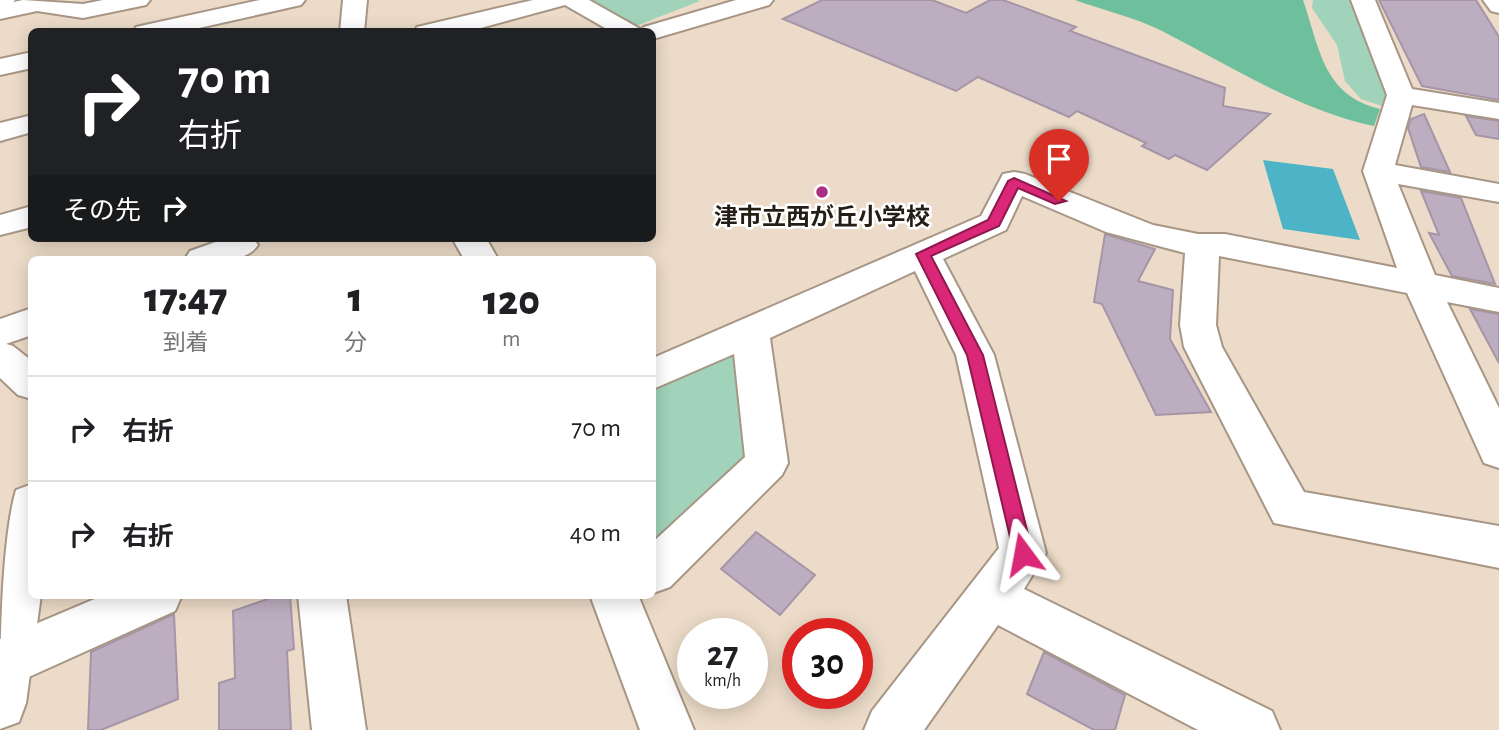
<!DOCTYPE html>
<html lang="ja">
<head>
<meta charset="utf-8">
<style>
  :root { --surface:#fff; --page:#f6f6f6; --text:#202124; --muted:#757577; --line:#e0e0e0 }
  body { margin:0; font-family:"Alegreya Sans","Noto Sans JP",sans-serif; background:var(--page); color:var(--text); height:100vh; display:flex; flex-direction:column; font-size:26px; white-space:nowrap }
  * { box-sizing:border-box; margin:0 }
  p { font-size:23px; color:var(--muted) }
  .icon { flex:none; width:38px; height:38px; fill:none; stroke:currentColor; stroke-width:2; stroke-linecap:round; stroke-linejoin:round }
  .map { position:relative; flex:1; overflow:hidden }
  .sheet { position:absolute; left:28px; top:256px; width:628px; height:343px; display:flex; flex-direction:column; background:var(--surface); border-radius:10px; box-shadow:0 4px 18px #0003 }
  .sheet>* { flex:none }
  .hud { position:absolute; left:28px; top:28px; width:628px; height:214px; border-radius:10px; box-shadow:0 4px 18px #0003; background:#202124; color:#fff; overflow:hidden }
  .speed { position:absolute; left:677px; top:618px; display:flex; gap:14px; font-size:35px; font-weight:700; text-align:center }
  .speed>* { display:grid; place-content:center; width:91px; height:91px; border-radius:50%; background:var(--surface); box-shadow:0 4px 18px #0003; line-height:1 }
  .speed small { font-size:18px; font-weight:400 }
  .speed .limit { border:10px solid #d22; background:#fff; color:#111 }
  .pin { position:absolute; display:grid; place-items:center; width:60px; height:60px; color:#fff; margin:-72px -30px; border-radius:50% 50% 50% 0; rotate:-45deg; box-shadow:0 0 7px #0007 }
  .pin .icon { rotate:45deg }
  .me { position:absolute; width:77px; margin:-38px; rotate:347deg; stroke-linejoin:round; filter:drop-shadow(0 0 5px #0008) }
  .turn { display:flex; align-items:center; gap:24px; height:147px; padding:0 35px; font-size:32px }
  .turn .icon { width:91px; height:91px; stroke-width:2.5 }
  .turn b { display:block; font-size:49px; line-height:60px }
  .then { display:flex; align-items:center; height:66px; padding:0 35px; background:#0003; gap:14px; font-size:26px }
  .eta { display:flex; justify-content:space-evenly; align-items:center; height:119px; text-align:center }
  .eta b { font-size:42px; font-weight:800; line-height:49px }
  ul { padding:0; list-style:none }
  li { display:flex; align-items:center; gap:21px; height:105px; padding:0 35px; border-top:2px solid var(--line) }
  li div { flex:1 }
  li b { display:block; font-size:26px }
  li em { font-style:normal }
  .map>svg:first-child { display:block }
  .green { fill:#a0d3ba }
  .forest { fill:#6dc09b }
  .water { fill:#4cb4c6 }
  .building { fill:#bdadc0; stroke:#a595a7; stroke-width:2 }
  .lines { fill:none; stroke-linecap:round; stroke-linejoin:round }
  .minor-casing { stroke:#a79685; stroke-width:4 }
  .tertiary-casing { stroke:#a79685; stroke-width:4 }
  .minor { fill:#fff; fill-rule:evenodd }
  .tertiary { fill:#fff; fill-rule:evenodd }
  .route { fill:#db2777; stroke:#8e194d; stroke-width:2 }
  .poi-dot { fill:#aa2f82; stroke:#fff; stroke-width:2.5 }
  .labels { text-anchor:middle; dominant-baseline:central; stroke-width:5; stroke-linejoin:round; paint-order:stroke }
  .poi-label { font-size:24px; font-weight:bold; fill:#241e17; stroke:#fff }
</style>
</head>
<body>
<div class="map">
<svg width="1499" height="730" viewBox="0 0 1499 730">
  <rect width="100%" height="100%" fill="#ecdbc8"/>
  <path class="green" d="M 584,0 L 697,0 L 700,1 L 633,27 Z
    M 1313,0 L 1351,0 L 1387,93 L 1382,106 L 1361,99 L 1345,81 L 1337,45 L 1312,8 Z
    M 733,353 L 742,356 L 754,459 L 653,553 L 653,388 Z"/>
  <path class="forest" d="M 1075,0 L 1303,0 C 1320,49 1323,95 1380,109 L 1374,126 C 1298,110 1229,65 1160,30 C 1134,17 1102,10 1075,0 Z"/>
  <path class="water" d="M 1263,160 L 1333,169 L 1360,240 L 1283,229 Z"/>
  <path class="building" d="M 822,0 L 932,0 L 966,13 L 990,0 L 1003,0 L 1076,27 L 1070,31 L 1225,88 L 1223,106 L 1270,114 L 1207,170 L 1175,155 L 1169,159 L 1142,146 L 1146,143 L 1077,111 L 1069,117 L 978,77 L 956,91 L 783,19 Z
    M 1379,0 L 1476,0 L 1499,37 L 1499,100 L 1422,86 Z
    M 1424,114 L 1450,172 L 1421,167 L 1408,128 L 1411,119 Z
    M 1466,116 L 1499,121 L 1499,139 L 1476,135 Z
    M 1421,191 L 1461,198 L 1495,284 L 1452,276 L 1429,233 L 1439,235 Z
    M 1105,234 L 1155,249 L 1138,281 L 1173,290 L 1170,339 L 1211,412 L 1156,415 L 1102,304 L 1094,302 Z
    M 1470,309 L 1499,314 L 1499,363 Z
    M 756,532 L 815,575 L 780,615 L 721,569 Z
    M 279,595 L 290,595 L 294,649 L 287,651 L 291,730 L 219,730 L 219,683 L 235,678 L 233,611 Z
    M 174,614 L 178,699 L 101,730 L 88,730 L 91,652 Z
    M 1044,652 L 1125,695 L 1115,730 L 1094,730 L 1027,694 Z"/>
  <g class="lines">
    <g class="minor-casing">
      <path id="minor" d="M 23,0 L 83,4 L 103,0 L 150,0 L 146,5 L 83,18 L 37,11 L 0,19 L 0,5 Z
        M 260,0 L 305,0 L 301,5 L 181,32 L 133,32 L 136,27 L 145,25 Z
        M 343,0 L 367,0 L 364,32 L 340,32 Z
        M 533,0 L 589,0 L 642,30 L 644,27 L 736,0 L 773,0 L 769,5 L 653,39 L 653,32 L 612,32 L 565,5 L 466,32 L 414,32 L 417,27 Z
        M 1351,0 L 1375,0 L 1412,89 L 1499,103 L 1499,119 L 1412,105 L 1395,165 L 1499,184 L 1499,202 L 1398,184 L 1435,275 L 1499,288 L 1499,312 L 1447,302 L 1499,408 L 1499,468 L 1484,463 L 1407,293 L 1219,256 L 1216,325 L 1222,347 L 1304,492 L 1499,526 L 1499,568 L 1274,523 L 1184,347 L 1180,325 L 1185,253 L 1106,232 L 1022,196 L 1006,230 L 943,259 L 994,355 L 1046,553 L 1024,589 L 1272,711 L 1280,730 L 1198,730 L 998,625 L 924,730 L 864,730 L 872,711 L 999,548 L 956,355 L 915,271 L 770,338 L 788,463 L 782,475 L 670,587 L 653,593 L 653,542 L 745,457 L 734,354 L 653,389 L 653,358 L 981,216 L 1003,174 L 1014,172 L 1025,174 L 1153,225 L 1198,234 L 1225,234 L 1397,268 L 1363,171 L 1387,95 Z
        M 1483,0 L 1499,0 L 1499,13 L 1491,11 Z
        M 32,52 L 32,68 L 0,75 L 0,59 Z
        M 32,115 L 32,132 L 0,141 L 0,123 Z
        M 32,206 L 32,227 L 0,235 L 0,215 Z
        M 227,238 L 253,238 L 258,245 C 244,266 207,259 185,259 L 190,251 Z
        M 452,238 L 486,238 L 498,259 L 464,259 Z
        M 32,308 L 32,335 L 0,346 L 0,319 Z
        M 104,595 L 182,595 L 175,611 L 0,690 L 0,639 Z
        M 298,595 L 346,595 L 366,730 L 312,730 Z
        M 590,595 L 638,595 L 694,730 L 640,730 Z"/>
    </g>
    <g class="tertiary-casing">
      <path id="tertiary" d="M 0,0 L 15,0 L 8,9 L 0,11 Z
        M 0,342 L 13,346 L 32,361 L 32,399 L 18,395 L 0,378 Z
        M 32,484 L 32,595 L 41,595 L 26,703 L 19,722 L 0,729 C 0,665 0,546 16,490 Z"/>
    </g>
    <use href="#minor" class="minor"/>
    <use href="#tertiary" class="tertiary"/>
  </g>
  <path class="route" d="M 1014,178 L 1066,201 L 1055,204 L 1018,188 L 999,226 L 931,256 L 983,355 L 1033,554 L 1030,560 L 1023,562 L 1016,560 L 1014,554 L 967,355 L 916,254 L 988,220 L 1008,181 Z"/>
  <circle class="poi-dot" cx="822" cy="192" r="7"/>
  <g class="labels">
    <g class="poi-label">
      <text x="822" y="218">津市立西が丘小学校</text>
    </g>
  </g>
</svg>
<div class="speed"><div>27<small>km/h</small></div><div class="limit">30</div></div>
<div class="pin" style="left:1059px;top:201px;background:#d93025"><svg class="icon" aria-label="arrive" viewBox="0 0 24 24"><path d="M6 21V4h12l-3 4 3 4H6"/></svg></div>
<svg class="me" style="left:1023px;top:554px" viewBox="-20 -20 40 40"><path d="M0-17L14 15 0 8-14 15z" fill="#db2777" stroke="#fff" stroke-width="4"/></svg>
<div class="hud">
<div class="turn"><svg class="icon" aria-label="right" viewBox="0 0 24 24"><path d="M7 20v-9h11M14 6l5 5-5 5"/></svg><div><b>70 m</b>右折</div></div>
<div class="then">その先<svg class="icon" aria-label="right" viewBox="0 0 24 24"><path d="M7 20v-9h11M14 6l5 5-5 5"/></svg></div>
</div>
<section class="sheet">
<div class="eta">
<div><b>17:47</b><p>到着</p></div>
<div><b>1</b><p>分</p></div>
<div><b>120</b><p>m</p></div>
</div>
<ul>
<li><svg class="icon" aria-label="right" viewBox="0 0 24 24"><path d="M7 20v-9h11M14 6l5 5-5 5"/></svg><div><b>右折</b></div><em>70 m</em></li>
<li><svg class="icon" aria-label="right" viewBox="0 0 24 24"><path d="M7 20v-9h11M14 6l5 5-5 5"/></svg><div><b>右折</b></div><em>40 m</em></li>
</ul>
</section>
</div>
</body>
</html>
